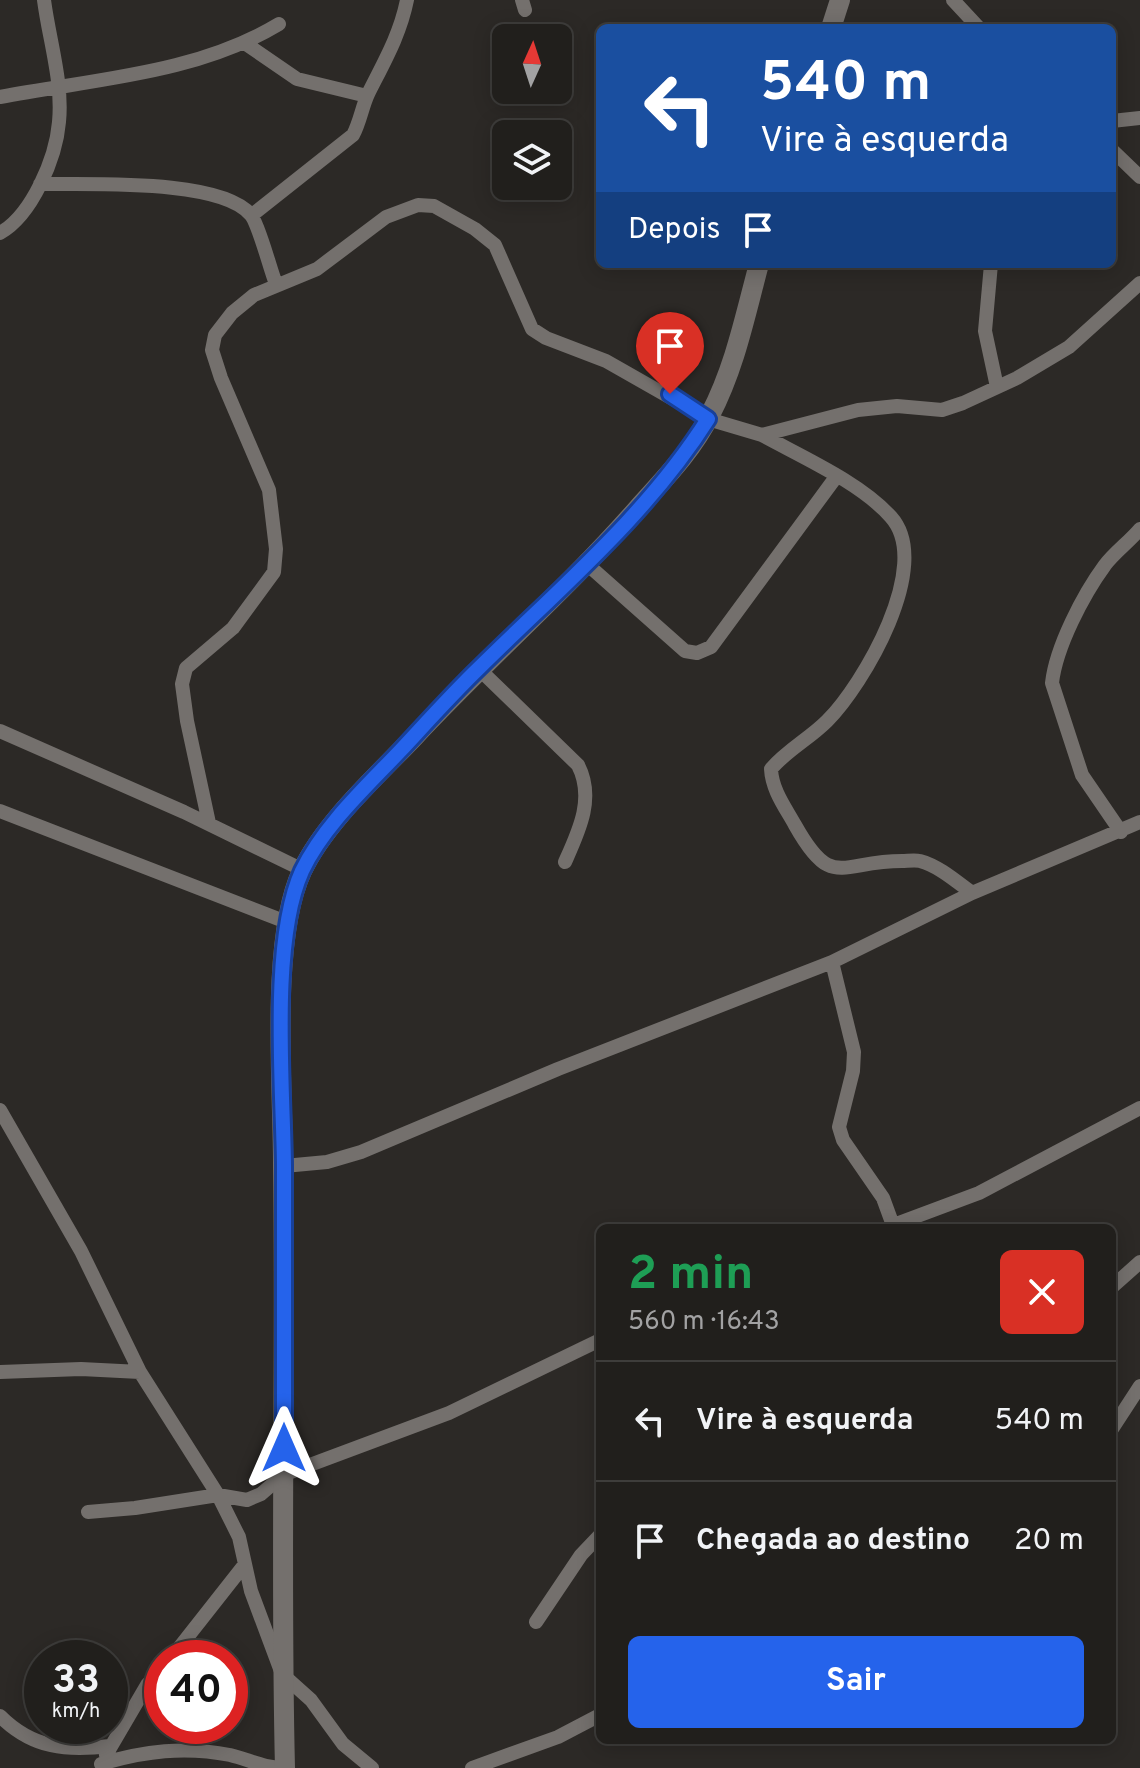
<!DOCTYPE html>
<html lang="pt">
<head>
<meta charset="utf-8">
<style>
  :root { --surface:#211f1c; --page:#292725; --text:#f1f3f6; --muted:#a2a2a3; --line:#3e3d3b; --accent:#2563eb }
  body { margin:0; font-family:Overpass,sans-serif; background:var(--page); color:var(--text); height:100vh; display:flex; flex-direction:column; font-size:30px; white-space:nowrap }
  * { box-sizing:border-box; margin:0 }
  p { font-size:26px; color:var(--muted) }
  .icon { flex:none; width:44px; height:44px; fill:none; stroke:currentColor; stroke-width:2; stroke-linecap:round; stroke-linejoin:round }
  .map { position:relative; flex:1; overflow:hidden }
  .side { position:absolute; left:596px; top:1224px; width:520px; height:520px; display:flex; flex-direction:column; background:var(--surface); border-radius:12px; box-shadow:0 4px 20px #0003,0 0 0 2px var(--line) }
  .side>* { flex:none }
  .top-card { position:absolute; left:596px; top:24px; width:520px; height:244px; border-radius:12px; box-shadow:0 4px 20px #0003,0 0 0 2px var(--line); background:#1a4fa0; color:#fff; overflow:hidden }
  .needle { width:52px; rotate:3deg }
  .fabs { position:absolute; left:492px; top:24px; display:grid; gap:16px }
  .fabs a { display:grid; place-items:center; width:80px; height:80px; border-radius:12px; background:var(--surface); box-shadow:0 4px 20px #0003,0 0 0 2px var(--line); font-size:40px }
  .speed { position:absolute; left:24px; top:1640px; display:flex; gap:16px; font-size:40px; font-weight:700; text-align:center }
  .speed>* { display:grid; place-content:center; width:104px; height:104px; border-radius:50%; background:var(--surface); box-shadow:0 4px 20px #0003,0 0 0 2px var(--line); line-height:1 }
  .speed small { font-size:20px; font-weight:400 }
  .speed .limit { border:12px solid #d22; background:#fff; color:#111 }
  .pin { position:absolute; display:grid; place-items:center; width:68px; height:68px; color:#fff; margin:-82px -34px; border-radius:50% 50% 50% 0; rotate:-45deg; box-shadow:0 0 8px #0007 }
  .pin .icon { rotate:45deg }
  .me { position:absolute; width:88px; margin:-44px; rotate:0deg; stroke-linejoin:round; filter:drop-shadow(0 0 6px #0008) }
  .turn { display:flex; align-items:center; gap:28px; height:168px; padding:0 32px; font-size:36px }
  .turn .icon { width:104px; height:104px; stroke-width:2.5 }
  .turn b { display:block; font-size:56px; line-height:68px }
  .then { display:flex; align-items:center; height:76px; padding:0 32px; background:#0003; gap:16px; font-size:30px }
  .round { display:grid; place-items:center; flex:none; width:84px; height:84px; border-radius:12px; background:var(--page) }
  .head { display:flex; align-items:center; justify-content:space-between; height:136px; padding:0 32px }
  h1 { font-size:48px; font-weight:700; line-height:60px; color:#1e9e55 }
  .action { display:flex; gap:16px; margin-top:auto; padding:16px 32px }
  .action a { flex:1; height:92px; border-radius:12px; background:var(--accent); color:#fff; font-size:32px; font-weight:700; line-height:92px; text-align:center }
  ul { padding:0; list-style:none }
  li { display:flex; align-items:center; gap:24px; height:120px; padding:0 32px; border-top:2px solid var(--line) }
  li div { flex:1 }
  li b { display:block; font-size:30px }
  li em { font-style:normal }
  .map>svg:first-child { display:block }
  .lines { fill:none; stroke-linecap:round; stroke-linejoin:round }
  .street { stroke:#74706d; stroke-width:14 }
  .secondary { stroke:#74706d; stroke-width:20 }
  .route-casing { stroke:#184099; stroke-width:20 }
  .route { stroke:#2563eb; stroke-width:14 }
</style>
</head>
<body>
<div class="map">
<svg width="1140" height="1768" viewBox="0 0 1140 1768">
  <rect width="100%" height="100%" fill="#2c2926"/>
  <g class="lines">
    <path class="street" d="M 522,0 L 525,10
      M 953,0 L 979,28
      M 246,44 L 297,79 L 367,96
      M 0,97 C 94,79 196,74 279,24
      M 1112,121 L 1140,118
      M 1112,150 L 1140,177
      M 40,184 C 88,185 221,178 251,215 C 259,225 270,269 276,284
      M 252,215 L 353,135 C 360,122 362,107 368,94 C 384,62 400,35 407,0
      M 0,233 C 32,215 56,158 59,122 C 63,82 49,39 44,0
      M 991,264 L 985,331 L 997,387
      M 762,435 C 802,457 861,483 891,517 C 934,565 863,685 827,721 C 809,739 787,750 771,769 C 772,790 785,807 795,825 C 832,891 840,861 902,861 C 907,861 915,860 920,861 C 939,866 957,882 972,893
      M 588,565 L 685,651 L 697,653 L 711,647 L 836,477
      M 478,668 L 578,765 C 595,798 579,831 565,862
      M 0,731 L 184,812 L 303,870
      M 0,811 L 289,923
      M 209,823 L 187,721 L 182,684 L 186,668 L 233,628 L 274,572 L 276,549 L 269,490 L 221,378 L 212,350 L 215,335 L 232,313 L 254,295 L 317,269 L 386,217 L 418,205 L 434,206 L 475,229 L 495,245 L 532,329 L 546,338 L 606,361 L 708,419 L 762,435 L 858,410 L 897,406 L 942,410 L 963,403 L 1017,378 L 1069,347 L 1140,283
      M 1121,832 L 1082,775 L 1052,683 C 1056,647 1083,595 1105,565 C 1115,552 1129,542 1140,529
      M 832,962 L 854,1052 L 853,1071 L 839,1127 L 843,1140 L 883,1198 L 894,1228
      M 0,1110 L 81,1251 L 140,1372 L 218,1495 L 239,1537 L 251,1591 L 282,1674 L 311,1700 L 343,1744 L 372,1768
      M 284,1166 L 327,1162 L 361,1152 L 558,1069 L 832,962 L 972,893 L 1140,822
      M 888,1227 L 979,1193 L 1140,1108
      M 1112,1287 L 1140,1262
      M 0,1372 L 81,1369 L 140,1372
      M 1112,1429 L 1140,1386
      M 88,1512 L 135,1508 L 218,1495 L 247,1500 L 261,1494 L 283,1475 L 449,1413 L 600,1340
      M 536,1622 L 581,1555 L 600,1535
      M 171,1658 L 245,1564
      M 0,1716 C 33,1749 67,1751 110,1746
      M 106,1755 L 147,1685 L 162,1668
      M 101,1764 C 144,1751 185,1746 230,1755 C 250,1760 264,1768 285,1768
      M 472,1768 L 558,1737 L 600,1715"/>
    <path class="secondary" d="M 831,28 L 840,0
      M 285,1768 C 280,1566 286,1365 283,1163 C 283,1086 270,939 302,871 C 325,822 378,775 415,736 C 488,658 568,588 638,508 C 665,478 692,451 710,415 C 735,367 745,316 759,264"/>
  </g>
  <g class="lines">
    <g class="route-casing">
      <path id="route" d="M 284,1448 C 284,1354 284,1259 284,1165 C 283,1085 270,942 302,871 C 324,825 367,786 401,750 C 427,722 453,693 480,667 C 560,588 648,514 708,419 L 670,394"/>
    </g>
    <use href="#route" class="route"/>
  </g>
</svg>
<div class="fabs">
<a><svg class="needle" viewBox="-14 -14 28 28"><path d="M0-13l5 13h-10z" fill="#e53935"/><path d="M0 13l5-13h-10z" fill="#a2a2a3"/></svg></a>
<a><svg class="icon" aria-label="layers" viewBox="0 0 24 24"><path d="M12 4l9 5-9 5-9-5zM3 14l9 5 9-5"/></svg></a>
</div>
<div class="speed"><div>33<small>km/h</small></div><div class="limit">40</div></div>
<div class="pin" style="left:670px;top:394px;background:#d93025"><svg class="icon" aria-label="arrive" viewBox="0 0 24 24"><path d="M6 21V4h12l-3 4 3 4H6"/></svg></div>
<svg class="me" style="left:284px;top:1448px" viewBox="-20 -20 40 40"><path d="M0-17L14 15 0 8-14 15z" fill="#2563eb" stroke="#fff" stroke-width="4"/></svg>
<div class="top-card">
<div class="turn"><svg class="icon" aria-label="left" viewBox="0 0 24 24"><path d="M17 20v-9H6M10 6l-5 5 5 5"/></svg><div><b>540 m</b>Vire à esquerda</div></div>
<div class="then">Depois<svg class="icon" aria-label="arrive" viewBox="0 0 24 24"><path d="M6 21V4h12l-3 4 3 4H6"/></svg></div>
</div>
<section class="side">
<div class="head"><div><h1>2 min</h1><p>560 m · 16:43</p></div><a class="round" style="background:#d93025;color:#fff"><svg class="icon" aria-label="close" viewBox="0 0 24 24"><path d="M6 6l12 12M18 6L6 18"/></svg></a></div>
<ul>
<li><svg class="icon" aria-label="left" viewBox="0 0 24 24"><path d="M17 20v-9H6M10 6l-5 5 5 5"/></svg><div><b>Vire à esquerda</b></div><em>540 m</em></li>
<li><svg class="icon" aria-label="arrive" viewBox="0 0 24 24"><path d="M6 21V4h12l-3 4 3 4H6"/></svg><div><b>Chegada ao destino</b></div><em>20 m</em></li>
</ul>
<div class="action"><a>Sair</a></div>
</section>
</div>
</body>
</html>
